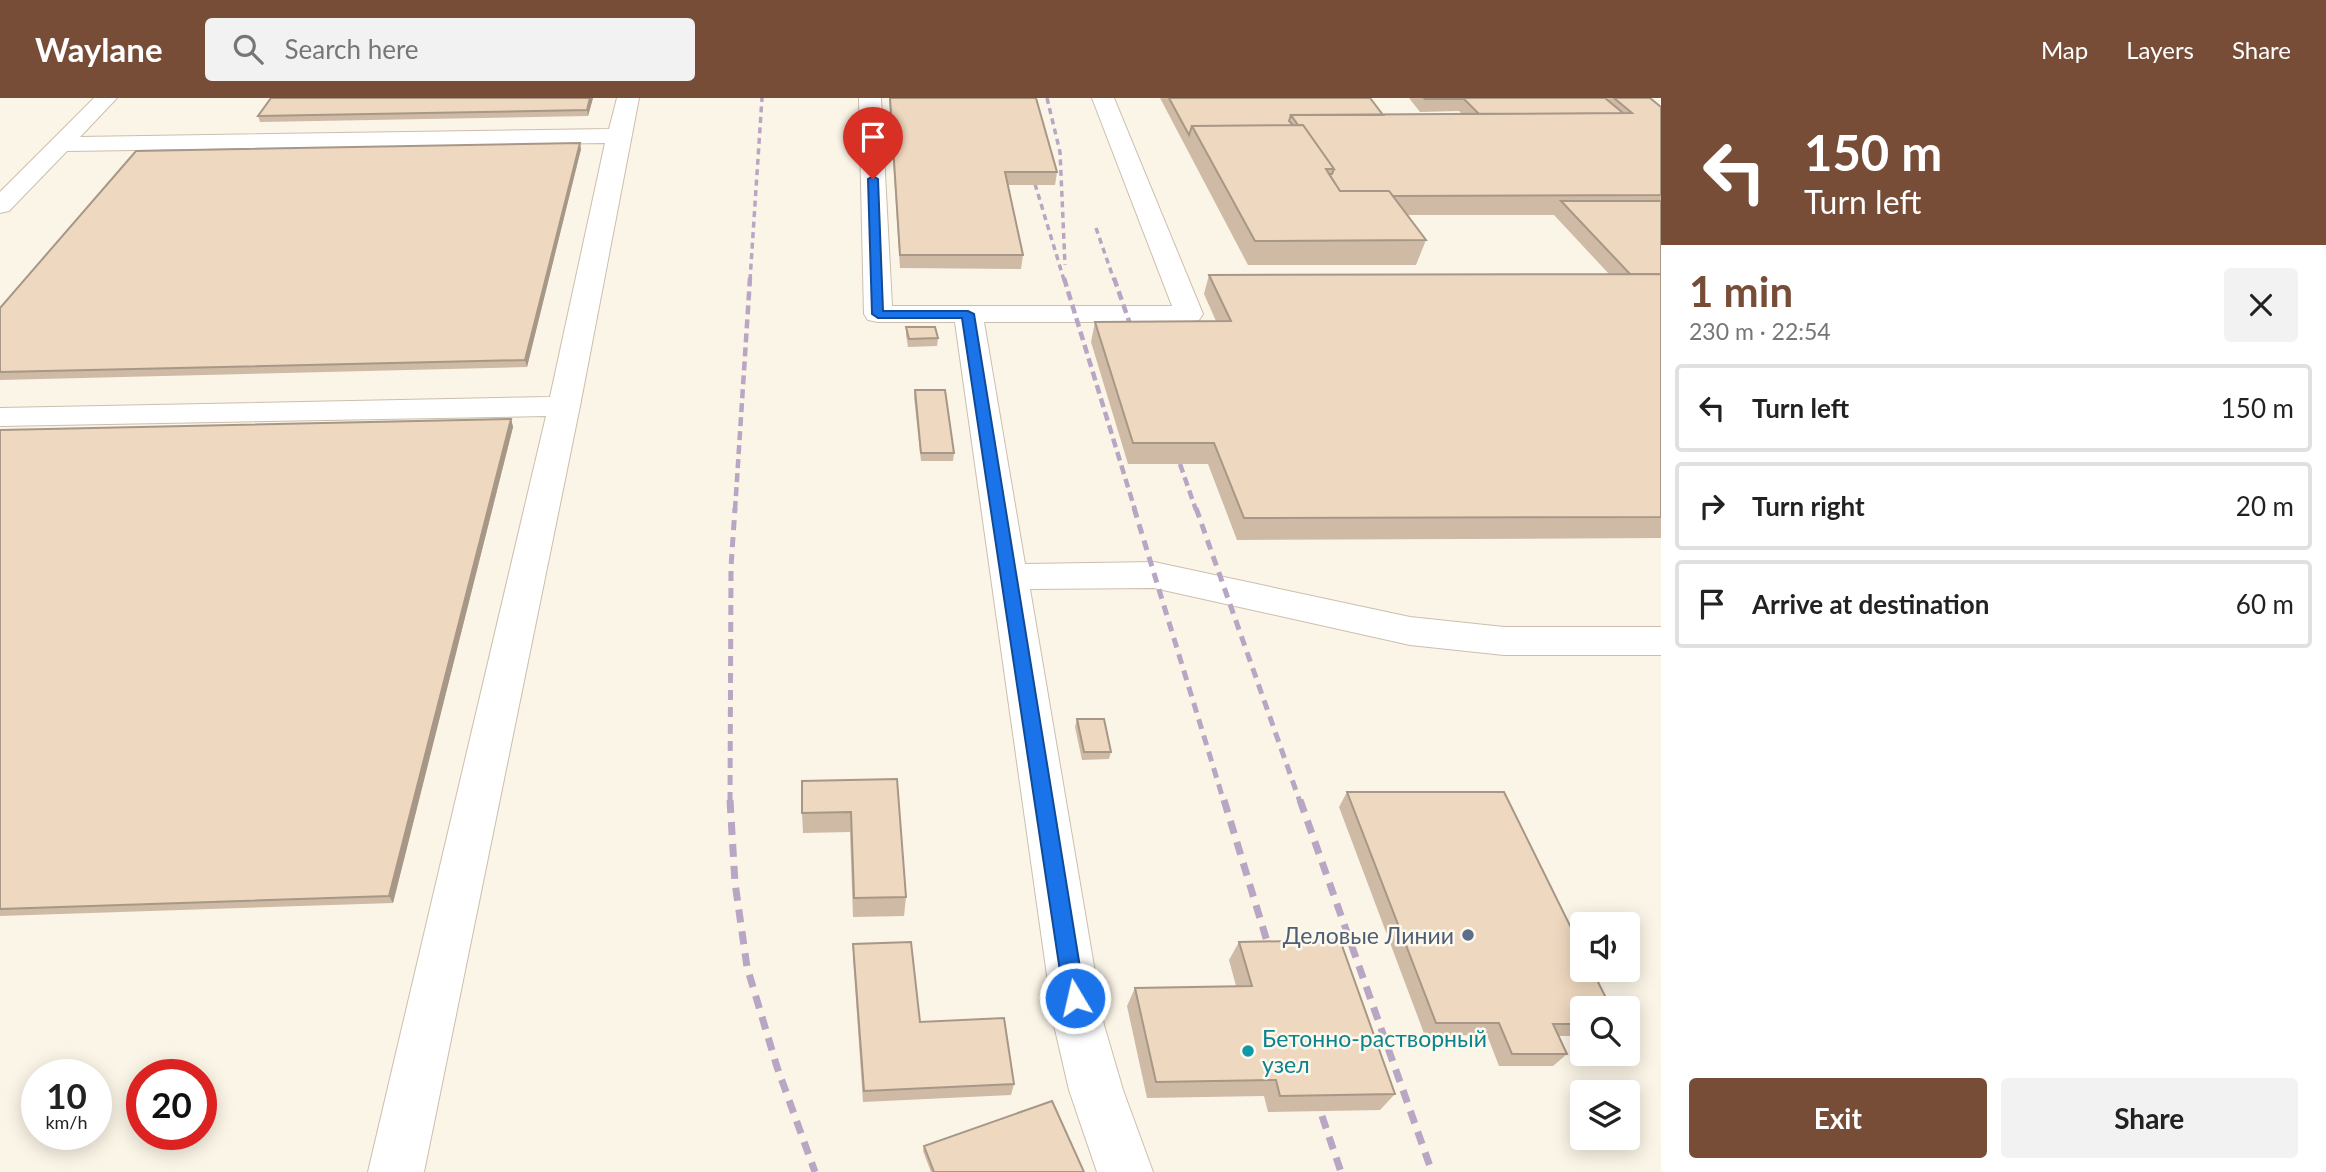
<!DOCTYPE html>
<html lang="en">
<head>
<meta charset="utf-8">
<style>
  :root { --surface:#fff; --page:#f2f2f2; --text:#222; --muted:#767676; --line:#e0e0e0; --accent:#774d38 }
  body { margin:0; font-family:Lato,sans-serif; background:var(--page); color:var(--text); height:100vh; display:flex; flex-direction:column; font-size:26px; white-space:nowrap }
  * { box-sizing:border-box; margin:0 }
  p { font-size:23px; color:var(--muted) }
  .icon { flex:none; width:38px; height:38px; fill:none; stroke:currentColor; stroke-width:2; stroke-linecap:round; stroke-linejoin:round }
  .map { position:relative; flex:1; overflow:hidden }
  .drawer { display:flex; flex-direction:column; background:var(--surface); width:665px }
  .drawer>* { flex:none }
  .guide { background:#774d38; color:#fff; overflow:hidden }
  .tools { position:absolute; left:1570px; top:814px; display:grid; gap:14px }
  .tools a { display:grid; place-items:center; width:70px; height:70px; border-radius:7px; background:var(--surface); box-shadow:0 4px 18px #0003; font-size:35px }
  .speed { position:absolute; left:21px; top:961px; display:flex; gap:14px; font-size:35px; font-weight:700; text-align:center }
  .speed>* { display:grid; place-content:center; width:91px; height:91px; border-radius:50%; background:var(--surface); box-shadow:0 4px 18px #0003; line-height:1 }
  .speed small { font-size:18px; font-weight:400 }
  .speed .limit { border:10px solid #d22; background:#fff; color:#111 }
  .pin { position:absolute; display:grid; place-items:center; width:60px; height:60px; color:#fff; margin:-72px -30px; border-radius:50% 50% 50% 0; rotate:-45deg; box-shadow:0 0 7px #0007 }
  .pin .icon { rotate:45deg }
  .me { position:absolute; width:77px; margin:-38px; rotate:351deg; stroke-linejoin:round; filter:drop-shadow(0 0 5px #0008) }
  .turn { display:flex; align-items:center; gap:24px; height:147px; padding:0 28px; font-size:32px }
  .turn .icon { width:91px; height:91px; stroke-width:2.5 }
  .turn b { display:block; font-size:49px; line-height:60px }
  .round { display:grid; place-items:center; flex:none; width:74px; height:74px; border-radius:7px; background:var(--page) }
  .head { display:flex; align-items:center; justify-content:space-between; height:119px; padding:0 28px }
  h1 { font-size:42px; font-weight:700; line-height:52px; color:var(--accent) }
  .button { display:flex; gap:14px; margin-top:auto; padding:14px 28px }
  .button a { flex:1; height:80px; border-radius:7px; background:var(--accent); color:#fff; font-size:28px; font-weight:700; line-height:80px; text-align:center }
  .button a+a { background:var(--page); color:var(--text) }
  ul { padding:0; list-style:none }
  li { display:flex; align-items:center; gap:21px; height:88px; margin:0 14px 10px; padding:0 14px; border:4px solid var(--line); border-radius:7px }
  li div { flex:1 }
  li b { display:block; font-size:26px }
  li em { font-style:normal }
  header { display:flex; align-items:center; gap:42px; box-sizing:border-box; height:98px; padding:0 35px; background:var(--accent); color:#fff }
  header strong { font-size:33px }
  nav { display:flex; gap:38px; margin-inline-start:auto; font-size:24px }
  .search { width:490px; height:63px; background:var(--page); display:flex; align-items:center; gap:18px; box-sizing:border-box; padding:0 24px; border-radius:7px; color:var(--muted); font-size:26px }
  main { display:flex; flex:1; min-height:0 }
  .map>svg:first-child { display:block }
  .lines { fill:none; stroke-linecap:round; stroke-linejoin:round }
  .minor-casing { stroke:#ccbead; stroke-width:2 }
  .minor { fill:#fff; fill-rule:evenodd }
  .rail-far3 { stroke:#b9a5c4; stroke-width:3.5; stroke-dasharray:6 4.5; stroke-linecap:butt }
  .rail-far2 { stroke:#b9a5c4; stroke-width:4.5; stroke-dasharray:9 5; stroke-linecap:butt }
  .rail-far1 { stroke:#b9a5c4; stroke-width:5; stroke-dasharray:10 7; stroke-linecap:butt }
  .rail { stroke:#b9a5c4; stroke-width:7; stroke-dasharray:13 9; stroke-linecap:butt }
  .wall { fill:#cebaa5 }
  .shaded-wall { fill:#a79786 }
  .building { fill:#efd8c0; stroke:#a79786; stroke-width:2 }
  .route { fill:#1a73e8; stroke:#114b97; stroke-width:2 }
  .service-dot { fill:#5c6f8a; stroke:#fef9ed; stroke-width:2.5 }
  .culture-dot { fill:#0f9aa8; stroke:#fef9ed; stroke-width:2.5 }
  .labels { text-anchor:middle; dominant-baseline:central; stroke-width:5; stroke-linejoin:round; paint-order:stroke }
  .near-service-label { font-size:23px; fill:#4e5e75; stroke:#fef9ed; text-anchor:end }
  .near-culture-label { font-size:23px; fill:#0d838f; stroke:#fef9ed; text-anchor:start }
</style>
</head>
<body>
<header>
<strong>Waylane</strong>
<div class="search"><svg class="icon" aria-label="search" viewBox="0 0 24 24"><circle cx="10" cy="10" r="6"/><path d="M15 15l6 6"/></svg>Search here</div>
<nav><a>Map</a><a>Layers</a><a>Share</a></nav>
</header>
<main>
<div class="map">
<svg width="1661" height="1074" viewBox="0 0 1661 1074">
  <rect width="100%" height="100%" fill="#fbf5e7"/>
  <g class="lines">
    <g class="minor-casing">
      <path id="minor" d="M 94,0 L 117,0 L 80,39 L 609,31 L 617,0 L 639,0 L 580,308 L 424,1074 L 368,1074 L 546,318 L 0,328 L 0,310 L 550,299 L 605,45 L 67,53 L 9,113 L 0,115 L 0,94 Z
        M 859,0 L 881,0 L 892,208 L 1172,208 L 1092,0 L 1114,0 L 1203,216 L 1199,222 L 1189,224 L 984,224 L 1025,466 L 1154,464 L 1410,519 L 1504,529 L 1661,529 L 1661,557 L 1504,557 L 1410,547 L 1154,490 L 1030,491 L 1104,927 L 1123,992 L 1153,1074 L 1097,1074 L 1069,992 L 1054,927 L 955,224 L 878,224 L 868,222 L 864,216 Z"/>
    </g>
    <use href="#minor" class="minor"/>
    <path class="rail-far3" d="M 1047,0 L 1060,54 L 1065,167
      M 1035,86 L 1064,182
      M 1096,130 L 1114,182
      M 750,182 L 762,0"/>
    <path class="rail-far2" d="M 1064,180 L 1135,412
      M 1114,180 L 1136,243
      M 1180,366 L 1196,412
      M 735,412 L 750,180"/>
    <path class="rail-far1" d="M 1134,410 L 1224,704
      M 1196,410 L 1300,704
      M 730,704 L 731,469 L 735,410"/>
    <path class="rail" d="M 730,702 L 735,785 L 747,869 L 777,969 L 815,1074
      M 1224,702 L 1273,863
      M 1300,702 L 1432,1074
      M 1322,1018 L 1341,1074"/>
  </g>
  <path class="wall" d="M 593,0 L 588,18 L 260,24 L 258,18 Z
    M 889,0 L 1036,0 L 1057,74 L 1055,87 L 1008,87 L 1023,157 L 1021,171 L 900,170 Z
    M 1160,0 L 1370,0 L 1383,17 L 1462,16 L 1459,13 L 1420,14 L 1409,0 L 1650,0 L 1661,9 L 1661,440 L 1237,442 L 1208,366 L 1128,366 L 1091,244 L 1095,224 L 1216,223 L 1204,196 L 1209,177 L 1609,176 L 1554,117 L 1407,117 L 1426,142 L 1416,167 L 1248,167 Z
    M 581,51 L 527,269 L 0,282 L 0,210 Z
    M 906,229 L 938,240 L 937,248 L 908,249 L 906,237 Z
    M 915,292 L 954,355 L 953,363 L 921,363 L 914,299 Z
    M 511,321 L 513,329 L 393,805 L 0,818 L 0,332 Z
    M 1077,621 L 1111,654 L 1109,661 L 1082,662 L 1075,629 Z
    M 897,681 L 906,799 L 904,818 L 853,819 L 850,734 L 803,735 L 802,715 Z
    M 1347,694 L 1582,910 L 1582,938 L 1559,938 L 1567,956 L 1553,968 L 1499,968 L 1487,937 L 1425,938 L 1339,709 Z
    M 1239,844 L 1395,996 L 1380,1012 L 1268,1014 L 1264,998 L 1147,1000 L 1127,908 L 1135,890 L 1236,888 L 1229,862 Z
    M 853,846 L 920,924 L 1014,986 L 1011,997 L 863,1004 L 853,859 Z
    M 924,1048 L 1084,1074 L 931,1074 L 923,1053 Z"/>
  <path class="shaded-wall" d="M 590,0 L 593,0 L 588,18 L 587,12 Z
    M 580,45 L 581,51 L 527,269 L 525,262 Z
    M 511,321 L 513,329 L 393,805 L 389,798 Z"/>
  <path class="building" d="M 271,0 L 590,0 L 587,12 L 258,18 Z
    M 890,0 L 1036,0 L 1057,74 L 1005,74 L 1023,157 L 900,157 Z
    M 1169,0 L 1370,0 L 1383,17 L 1291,17 L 1289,23 L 1293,27 L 1192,28 L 1189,37 Z
    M 1424,0 L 1605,0 L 1623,15 L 1479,16 L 1464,1 L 1425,1 Z
    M 1614,0 L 1650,0 L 1661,9 L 1661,97 L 1393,98 L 1389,93 L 1340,93 L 1329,76 L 1332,76 L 1334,71 L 1303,27 L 1298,27 L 1291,17 L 1632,15 Z
    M 1303,27 L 1334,71 L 1326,71 L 1340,93 L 1389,93 L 1426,142 L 1255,143 L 1192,28 Z
    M 580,45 L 525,262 L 0,274 L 0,210 L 136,53 Z
    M 1561,103 L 1661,103 L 1661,176 L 1630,176 Z
    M 1661,176 L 1661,419 L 1244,420 L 1214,345 L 1133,345 L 1095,224 L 1231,223 L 1209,177 Z
    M 906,229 L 935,229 L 938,240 L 909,241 Z
    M 915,292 L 945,292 L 954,355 L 921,355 Z
    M 511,321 L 389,798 L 0,811 L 0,332 Z
    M 1077,621 L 1104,621 L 1111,654 L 1084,654 Z
    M 897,681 L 906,799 L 854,800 L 851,714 L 802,715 L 802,683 Z
    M 1347,694 L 1504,694 L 1582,852 L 1582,872 L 1592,872 L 1611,910 L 1582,910 L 1582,926 L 1553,926 L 1567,956 L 1512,956 L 1499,925 L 1436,925 Z
    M 1340,842 L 1395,996 L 1280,998 L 1276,982 L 1156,984 L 1135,890 L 1252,888 L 1239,844 Z
    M 911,844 L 920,924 L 1004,920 L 1014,986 L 864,993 L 853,846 Z
    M 1052,1003 L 1084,1074 L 934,1074 L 924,1048 Z"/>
  <path class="route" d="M 873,78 L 878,81 L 883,213 L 968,213 L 974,216 L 1085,900 L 1082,907 L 1075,910 L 1068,907 L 1064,900 L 962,220 L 878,220 L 872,216 L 868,81 Z"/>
  <circle class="service-dot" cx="1468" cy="837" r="7"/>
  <circle class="culture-dot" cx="1248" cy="953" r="7"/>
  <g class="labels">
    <g class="near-service-label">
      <text x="1454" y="837">Деловые Линии</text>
    </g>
    <g class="near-culture-label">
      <text x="1262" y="940">Бетонно-растворный<tspan x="1262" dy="26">узел</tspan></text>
    </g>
  </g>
</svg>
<div class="tools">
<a><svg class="icon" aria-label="sound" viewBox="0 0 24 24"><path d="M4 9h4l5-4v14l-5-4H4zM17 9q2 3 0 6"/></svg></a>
<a><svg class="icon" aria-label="search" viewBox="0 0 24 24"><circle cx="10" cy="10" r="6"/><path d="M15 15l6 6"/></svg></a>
<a><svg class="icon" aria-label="layers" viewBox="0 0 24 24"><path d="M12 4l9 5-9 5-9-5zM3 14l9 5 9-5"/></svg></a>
</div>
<div class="speed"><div>10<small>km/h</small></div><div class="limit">20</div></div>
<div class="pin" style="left:873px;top:81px;background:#d93025"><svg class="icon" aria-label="arrive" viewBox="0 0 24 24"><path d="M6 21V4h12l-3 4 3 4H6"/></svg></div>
<svg class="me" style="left:1075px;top:900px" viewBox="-20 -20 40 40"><circle r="17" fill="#1a73e8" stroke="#fff" stroke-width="3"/><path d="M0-11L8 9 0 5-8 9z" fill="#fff"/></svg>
</div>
<section class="drawer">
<div class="guide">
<div class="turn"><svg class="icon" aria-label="left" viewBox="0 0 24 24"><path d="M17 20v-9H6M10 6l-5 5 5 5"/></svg><div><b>150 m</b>Turn left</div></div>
</div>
<div class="head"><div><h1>1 min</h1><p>230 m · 22:54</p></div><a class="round"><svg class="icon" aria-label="close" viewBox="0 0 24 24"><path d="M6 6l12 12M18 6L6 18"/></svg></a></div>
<ul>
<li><svg class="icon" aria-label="left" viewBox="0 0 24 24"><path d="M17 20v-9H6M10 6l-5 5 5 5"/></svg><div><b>Turn left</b></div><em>150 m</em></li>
<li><svg class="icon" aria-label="right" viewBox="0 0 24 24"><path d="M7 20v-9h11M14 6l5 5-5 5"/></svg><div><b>Turn right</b></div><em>20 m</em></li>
<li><svg class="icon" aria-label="arrive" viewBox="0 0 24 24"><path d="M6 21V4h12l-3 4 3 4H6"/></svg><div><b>Arrive at destination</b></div><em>60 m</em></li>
</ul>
<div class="button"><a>Exit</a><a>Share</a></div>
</section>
</main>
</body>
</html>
